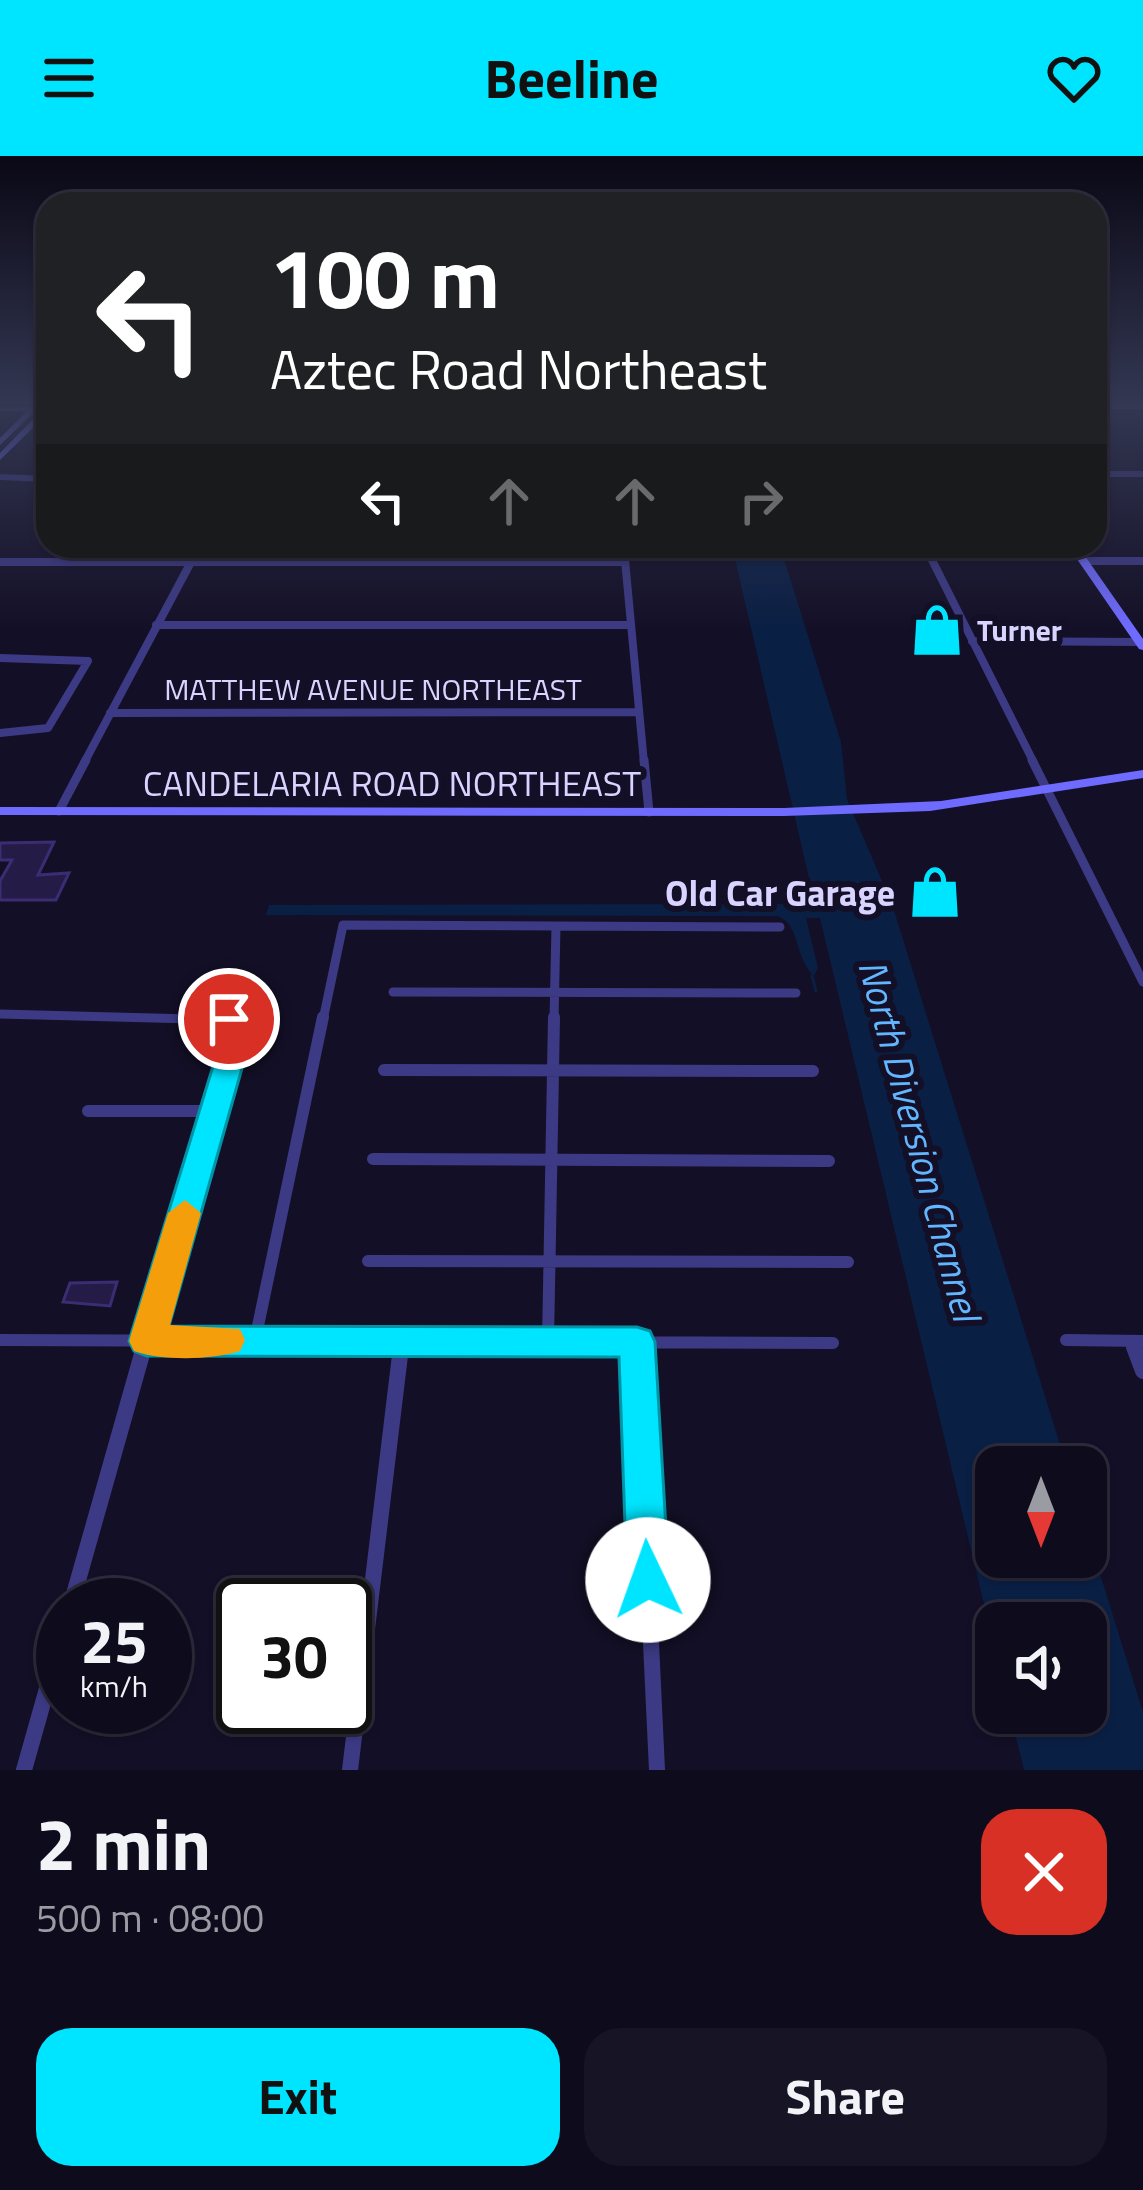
<!DOCTYPE html>
<html lang="en">
<head>
<meta charset="utf-8">
<style>
  :root { --surface:#0e0b1c; --page:#171425; --text:#f1f3f6; --muted:#9b9ba3; --line:#2e2b3b; --accent:#00e5ff }
  body { margin:0; font-family:"Titillium Web",sans-serif; background:var(--page); color:var(--text); height:100vh; display:flex; flex-direction:column; font-size:45px; white-space:nowrap }
  * { box-sizing:border-box; margin:0 }
  p { font-size:39px; color:var(--muted) }
  .icon { flex:none; width:66px; height:66px; fill:none; stroke:currentColor; stroke-width:2; stroke-linecap:round; stroke-linejoin:round }
  .map { position:relative; height:1614px; overflow:hidden }
  .panel { display:flex; flex-direction:column; background:var(--surface); flex:1 }
  .panel>* { flex:none }
  .banner { position:absolute; left:36px; top:36px; width:1071px; height:366px; border-radius:36px; box-shadow:0 3px 9px #0004,0 0 0 3px var(--line); background:#202124; color:#fff; overflow:hidden }
  .needle { width:78px; rotate:180deg }
  .controls { position:absolute; left:975px; top:1290px; display:grid; gap:24px }
  .controls a { display:grid; place-items:center; width:132px; height:132px; border-radius:24px; background:var(--surface); box-shadow:0 3px 9px #0004,0 0 0 3px var(--line); font-size:60px }
  .speed { position:absolute; left:36px; top:1422px; display:flex; gap:24px; font-size:60px; font-weight:700; text-align:center }
  .speed>* { display:grid; place-content:center; width:156px; height:156px; border-radius:50%; background:var(--surface); box-shadow:0 3px 9px #0004,0 0 0 3px var(--line); line-height:1 }
  .speed small { font-size:30px; font-weight:400 }
  .speed .limit { border:6px solid #111; border-radius:18px; background:#fff; color:#111 }
  .pin { position:absolute; display:grid; place-items:center; width:102px; height:102px; color:#fff; margin:-51px; border:6px solid #fff; border-radius:50%; box-shadow:0 3px 12px #0007 }
  .me { position:absolute; width:132px; margin:-66px; rotate:357deg; stroke-linejoin:round; filter:drop-shadow(0 0 9px #0008) }
  .turn { display:flex; align-items:center; gap:42px; height:252px; padding:0 36px; font-size:54px }
  .turn .icon { width:156px; height:156px; stroke-width:2.5 }
  .turn b { display:block; font-size:84px; line-height:102px }
  .lanes { display:flex; align-items:center; height:114px; padding:0 36px; background:#0003; justify-content:center; gap:60px; direction:ltr }
  .lanes .off { opacity:.35 }
  .round { display:grid; place-items:center; flex:none; width:126px; height:126px; border-radius:36px; background:var(--page) }
  .headline { display:flex; align-items:center; justify-content:space-between; height:204px; padding:0 36px }
  h1 { font-size:72px; font-weight:700; line-height:90px }
  .cta { display:flex; gap:24px; margin-top:auto; padding:24px 36px }
  .cta a { flex:1; height:138px; border-radius:36px; background:var(--accent); color:#111; font-size:48px; font-weight:700; line-height:138px; text-align:center }
  .cta a+a { background:var(--page); color:var(--text) }
  header { display:flex; justify-content:space-between; align-items:center; height:156px; padding:0 36px; background:var(--accent); color:#111; font-size:54px; font-weight:700 }
  .map>svg:first-child { display:block }
  .water { fill:#0a1f44 }
  .lines { fill:none; stroke-linecap:round; stroke-linejoin:round }
  .stream { stroke:#0a1f44; stroke-width:3 }
  .building { fill:#241b47; stroke:#3b2d73; stroke-width:3 }
  .street-far4 { stroke:#3d3a85; stroke-width:6 }
  .street-far3 { stroke:#3d3a85; stroke-width:8 }
  .street-far2 { stroke:#3d3a85; stroke-width:9 }
  .street-far1 { stroke:#3d3a85; stroke-width:12 }
  .street { stroke:#3d3a85; stroke-width:16 }
  .secondary { fill:#6f6bff; fill-rule:evenodd }
  .route { fill:#00e5ff; stroke:#0095a6; stroke-width:3 }
  .slow { fill:#f59e0b }
  .labels { text-anchor:middle; dominant-baseline:central; stroke-width:12; stroke-linejoin:round; paint-order:stroke }
  .far-poi-label { font-size:30px; font-weight:bold; fill:#d9d4ff; stroke:#130f26; text-anchor:start }
  .far-street-label { font-size:30px; fill:#d9d4ff; stroke:#130f26 }
  .street-label { font-size:36px; fill:#d9d4ff; stroke:#130f26 }
  .poi-label { font-size:36px; font-weight:bold; fill:#d9d4ff; stroke:#130f26; text-anchor:end }
  .water-label { font-size:39px; font-style:italic; fill:#62b6ff; stroke:#130f26 }
</style>
</head>
<body>
<header><svg class="icon" aria-label="menu" viewBox="0 0 24 24"><path d="M4 6h16M4 12h16M4 18h16"/></svg>Beeline<svg class="icon" aria-label="heart" viewBox="0 0 24 24"><path d="M12 20l-8-8c-3-5 5-10 8-4 3-6 11-1 8 4z"/></svg></header>
<div class="map">
<svg width="1143" height="1614" viewBox="0 0 1143 1614">
  <rect width="100%" height="100%" fill="#130f26"/>
  <path class="water" d="M 732,390 L 780,390 L 841,586 L 847,643 L 892,748 L 1067,1311 L 996,1311 L 996,1401 L 1086,1401 L 1086,1373 L 1143,1556 L 1143,1614 L 1024,1614 L 1010,1557 L 1086,1557 L 1086,1467 L 996,1467 L 996,1498 L 820,762 L 806,762 L 818,812 L 814,820 C 794,802 801,768 777,760 L 266,759 L 269,749 L 815,748 Z"/>
  <g class="lines">
    <path class="stream" d="M 812,820 L 816,835"/>
  </g>
  <path class="building" d="M 54,686 L 38,719 L 69,717 L 56,744 L 0,744 L 0,725 L 12,704 L 0,704 L 0,687 Z
    M 117,1126 L 110,1150 L 63,1146 L 70,1127 Z"/>
  <g class="lines">
    <path class="street-far4" d="M 1095,318 L 1143,318
      M 0,321 L 48,323
      M 624,390 L 626,407
      M 925,390 L 933,407
      M 1084,405 L 1143,405
      M 0,406 L 625,406"/>
    <path class="street-far3" d="M 625,404 L 644,607
      M 932,404 L 1034,607
      M 1084,405 L 1143,405
      M 0,406 L 625,406
      M 156,469 L 628,469
      M 972,485 L 1140,486
      M 0,502 L 88,505 L 48,572 L 0,577
      M 110,557 L 636,556
      M 84,607 L 191,406"/>
    <path class="street-far2" d="M 644,604 L 649,656
      M 1032,604 L 1143,826
      M 59,655 L 86,604
      M 556,770 L 780,771
      M 393,836 L 796,837
      M 0,858 L 230,864
      M 323,864 L 343,769 L 556,770 L 554,864"/>
    <path class="street-far1" d="M 384,914 L 813,915
      M 88,955 L 215,955
      M 373,1003 L 829,1005
      M 368,1105 L 848,1106
      M 0,1184 L 833,1187
      M 255,1184 L 323,861
      M 1066,1184 L 1143,1185
      M 1132,1185 L 1135,1194
      M 548,1186 L 554,861
      M 637,1186 L 637,1194
      M 144,1194 L 235,872 L 220,861
      M 401,1194 L 402,1185"/>
    <path class="street" d="M 637,1191 L 657,1614
      M 1134,1191 L 1143,1215
      M 71,1449 L 144,1191
      M 24,1614 L 63,1476
      M 350,1614 L 401,1191"/>
    <path class="secondary" d="M 33,249 L 40,249 L 39,251 L 43,253 L 35,255 L 0,289 L 0,282 L 27,255 L 0,255 L 0,251 L 31,251 Z
      M 1095,249 L 1143,249 L 1143,253 L 1095,253 Z
      M 45,251 L 48,251 L 48,257 L 0,304 L 0,297 Z
      M 1068,390 L 1078,390 L 1143,483 L 1143,494 L 1139,493 Z
      M 1143,614 L 1143,622 L 930,655 L 784,660 L 0,659 L 0,651 L 784,652 L 941,645 Z"/>
  </g>
  <linearGradient id="sky" x2="0" y2="1"><stop stop-color="#0a0815"/><stop offset="0.52" stop-color="#333752"/><stop offset="1" stop-color="#333752" stop-opacity="0"/></linearGradient>
  <rect width="1143" height="475" fill="url(#sky)"/>
  <path class="route" d="M 229,854 L 239,857 L 250,884 L 169,1170 L 637,1171 L 650,1175 L 655,1186 L 669,1424 L 663,1438 L 648,1444 L 633,1438 L 627,1424 L 619,1201 L 147,1200 L 134,1195 L 129,1185 L 221,884 L 215,863 Z"/>
  <path class="slow" d="M 185,1044 L 201,1057 L 170,1169 L 240,1173 L 245,1184 L 240,1195 C 212,1204 162,1205 134,1195 L 129,1185 L 168,1057 Z"/>
  <defs>
    <g id="shop-bare" transform="scale(4.14)"><path d="M-5-2.5h2.3a2.7 3.5 0 0 1 5.4 0H5L5.5 6h-11ZM-1.5-2.5h3a1.5 2.3 0 0 0-3 0Z" fill="#00e5ff" stroke="#130f26" stroke-width="2.5" paint-order="stroke"/></g>
  </defs>
  <g fill-rule="evenodd">
    <use href="#shop-bare" x="937" y="474"/>
    <use href="#shop-bare" x="935" y="736"/>
  </g>
  <g class="labels">
    <g class="far-poi-label">
      <text x="977" y="474">Turner</text>
    </g>
    <g class="far-street-label">
      <text x="373" y="533">MATTHEW AVENUE NORTHEAST</text>
    </g>
    <g class="street-label">
      <text x="392" y="626">CANDELARIA ROAD NORTHEAST</text>
    </g>
    <g class="poi-label">
      <text x="895" y="736">Old Car Garage</text>
    </g>
    <g class="water-label">
      <text transform="translate(920 984) rotate(75)">North Diversion Channel</text>
    </g>
  </g>
</svg>
<div class="controls">
<a><svg class="needle" viewBox="-14 -14 28 28"><path d="M0-13l5 13h-10z" fill="#e53935"/><path d="M0 13l5-13h-10z" fill="#9b9ba3"/></svg></a>
<a><svg class="icon" aria-label="sound" viewBox="0 0 24 24"><path d="M4 9h4l5-4v14l-5-4H4zM17 9q2 3 0 6"/></svg></a>
</div>
<div class="speed"><div>25<small>km/h</small></div><div class="limit">30</div></div>
<div class="pin" style="left:229px;top:863px;background:#d93025"><svg class="icon" aria-label="arrive" viewBox="0 0 24 24"><path d="M6 21V4h12l-3 4 3 4H6"/></svg></div>
<svg class="me" style="left:648px;top:1424px" viewBox="-20 -20 40 40"><circle r="19" fill="#fff"/><path d="M0-13L10 11 0 6-10 11z" fill="#00e5ff"/></svg>
<div class="banner">
<div class="turn"><svg class="icon" aria-label="left" viewBox="0 0 24 24"><path d="M17 20v-9H6M10 6l-5 5 5 5"/></svg><div><b>100 m</b>Aztec Road Northeast</div></div>
<div class="lanes"><svg class="icon" aria-label="left" viewBox="0 0 24 24"><path d="M17 20v-9H6M10 6l-5 5 5 5"/></svg><svg class="icon off" aria-label="ahead" viewBox="0 0 24 24"><path d="M12 20V5M6 11l6-6 6 6"/></svg><svg class="icon off" aria-label="ahead" viewBox="0 0 24 24"><path d="M12 20V5M6 11l6-6 6 6"/></svg><svg class="icon off" aria-label="right" viewBox="0 0 24 24"><path d="M7 20v-9h11M14 6l5 5-5 5"/></svg></div>
</div>
</div>
<section class="panel">
<div class="headline"><div><h1>2 min</h1><p>500 m · 08:00</p></div><a class="round" style="background:#d93025;color:#fff"><svg class="icon" aria-label="close" viewBox="0 0 24 24"><path d="M6 6l12 12M18 6L6 18"/></svg></a></div>
<div class="cta"><a>Exit</a><a>Share</a></div>
</section>
</body>
</html>
